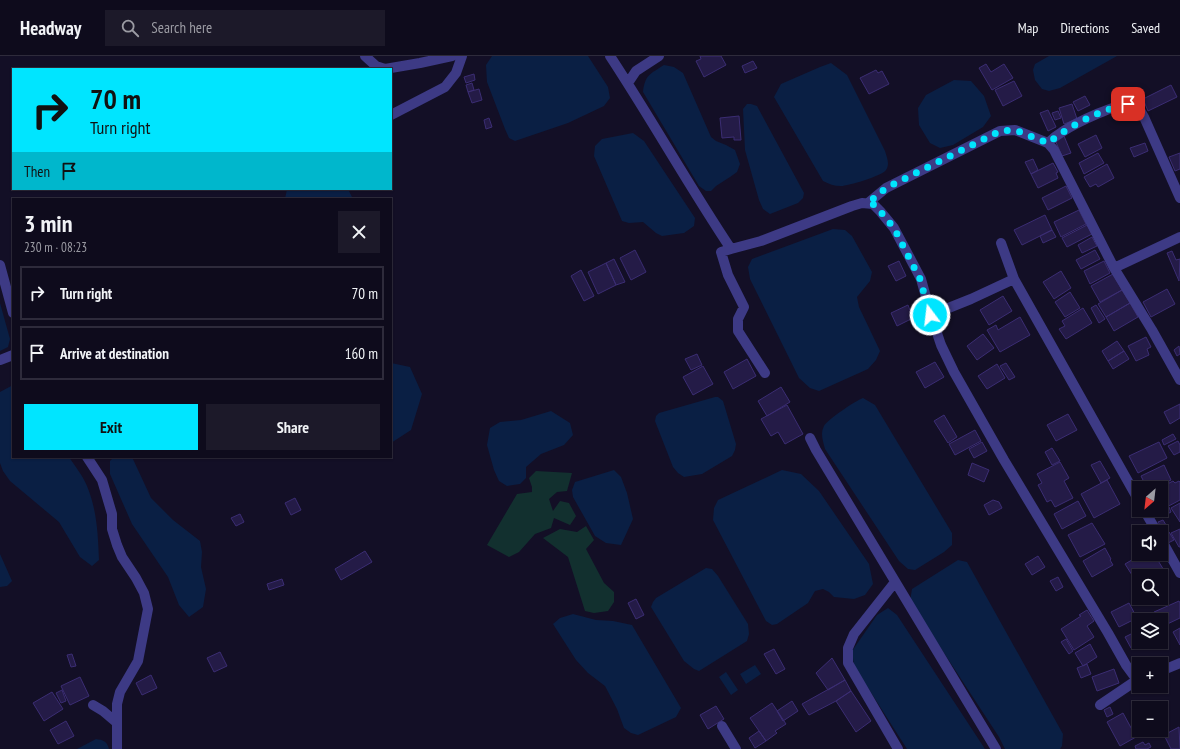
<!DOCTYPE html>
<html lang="en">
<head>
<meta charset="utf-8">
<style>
  :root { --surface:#0e0b1c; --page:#1c1929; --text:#f1f3f6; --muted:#9b9ba3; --line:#2e2b3b; --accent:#00e5ff }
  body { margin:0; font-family:"PT Sans Narrow",sans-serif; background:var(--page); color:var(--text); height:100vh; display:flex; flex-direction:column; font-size:15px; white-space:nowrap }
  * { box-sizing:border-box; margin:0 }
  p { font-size:13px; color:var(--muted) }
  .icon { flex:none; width:22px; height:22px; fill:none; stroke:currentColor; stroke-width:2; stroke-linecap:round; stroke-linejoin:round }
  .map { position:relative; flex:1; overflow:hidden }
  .drawer { position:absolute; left:12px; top:142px; width:380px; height:260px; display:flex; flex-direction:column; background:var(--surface); border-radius:0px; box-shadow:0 1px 3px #0004,0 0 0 1px var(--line) }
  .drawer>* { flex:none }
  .top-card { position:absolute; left:12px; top:12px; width:380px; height:122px; border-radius:0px; box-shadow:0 1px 3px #0004,0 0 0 1px var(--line); background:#00e5ff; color:#111; overflow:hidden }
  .needle { width:26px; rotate:208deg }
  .fabs { position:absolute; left:1132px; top:425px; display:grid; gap:8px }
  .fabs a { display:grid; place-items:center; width:36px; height:36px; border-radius:0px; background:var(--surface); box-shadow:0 1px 3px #0004,0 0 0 1px var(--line); font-size:20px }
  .pin { position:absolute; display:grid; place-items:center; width:34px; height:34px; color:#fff; margin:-17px; border-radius:8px; box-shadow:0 2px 6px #0006 }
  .me { position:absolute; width:44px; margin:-22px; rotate:345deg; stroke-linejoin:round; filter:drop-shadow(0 0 3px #0008) }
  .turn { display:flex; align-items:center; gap:14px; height:84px; padding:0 12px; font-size:18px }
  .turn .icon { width:52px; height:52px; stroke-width:2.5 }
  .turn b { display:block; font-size:28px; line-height:34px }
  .then { display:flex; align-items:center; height:38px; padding:0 12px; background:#0003; gap:8px; font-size:15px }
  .round { display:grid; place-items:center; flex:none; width:42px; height:42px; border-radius:0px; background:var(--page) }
  .headline { display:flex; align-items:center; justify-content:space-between; height:68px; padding:0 12px }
  h1 { font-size:24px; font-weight:800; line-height:30px }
  .cta { display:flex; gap:8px; margin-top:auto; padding:8px 12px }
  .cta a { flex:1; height:46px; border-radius:0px; background:var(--accent); color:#111; font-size:16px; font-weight:800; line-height:46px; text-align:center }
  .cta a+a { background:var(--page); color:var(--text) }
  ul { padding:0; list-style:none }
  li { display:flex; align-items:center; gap:12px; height:54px; margin:0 8px 6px; padding:0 4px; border:2px solid var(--line); border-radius:0px }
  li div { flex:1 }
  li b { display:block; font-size:15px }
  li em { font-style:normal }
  header { display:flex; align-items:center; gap:24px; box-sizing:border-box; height:56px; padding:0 20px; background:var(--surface); border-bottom:1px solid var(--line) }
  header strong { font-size:19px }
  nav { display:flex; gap:22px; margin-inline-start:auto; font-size:14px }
  .search { width:280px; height:36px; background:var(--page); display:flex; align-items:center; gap:10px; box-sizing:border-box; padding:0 14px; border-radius:0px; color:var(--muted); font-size:15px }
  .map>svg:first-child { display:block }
  .green { fill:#12302f }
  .water { fill:#0a1f44 }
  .building { fill:#241b47; stroke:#3b2d73 }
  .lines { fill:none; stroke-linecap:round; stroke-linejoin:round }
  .minor { stroke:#3d3a85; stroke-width:10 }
  .route { stroke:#00e5ff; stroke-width:7; stroke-dasharray:0 12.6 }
</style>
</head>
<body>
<header>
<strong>Headway</strong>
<div class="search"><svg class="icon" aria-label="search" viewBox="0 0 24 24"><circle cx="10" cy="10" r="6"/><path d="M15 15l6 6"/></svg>Search here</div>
<nav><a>Map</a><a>Directions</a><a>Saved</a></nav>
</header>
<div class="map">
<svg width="1180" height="693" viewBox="0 0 1180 693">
  <rect width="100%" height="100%" fill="#130f26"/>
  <path class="green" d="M 536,415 L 572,417 L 567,435 L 557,436 L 549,443 L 553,455 L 560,445 L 569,447 L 576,460 L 570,469 L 554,462 L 551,472 L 535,478 L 519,496 L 509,501 L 487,489 L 517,438 L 532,436 L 532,431 L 529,422 Z
    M 586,470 L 594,484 L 586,493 L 604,527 L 614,536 L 614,546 L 608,555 L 594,557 L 585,555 L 568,501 L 543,482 L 560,473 L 577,476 Z"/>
  <path class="water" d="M 492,0 L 588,0 L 608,31 L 610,42 L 604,50 L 568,67 L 515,85 L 509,82 L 505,73 L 487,26 L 486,9 Z
    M 1049,0 L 1117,0 L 1060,32 L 1049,35 L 1042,33 L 1035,24 L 1033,14 L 1035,8 Z
    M 831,7 L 847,19 L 885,95 C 887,102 890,108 886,114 C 882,120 848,130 841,130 C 834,130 829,128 823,125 L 774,41 L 781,28 L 820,11 Z
    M 664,9 L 674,11 L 683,17 L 711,81 L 716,85 L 726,89 L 735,94 L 740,108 L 737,116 L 730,121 L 716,130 L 711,135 L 706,135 L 699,130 L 643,36 C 645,19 650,18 664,9 Z
    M 954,24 L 971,25 L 984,40 L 991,60 L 983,71 L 953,89 L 940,92 L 930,87 L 919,69 L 918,52 L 926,39 Z
    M 747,48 L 751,48 L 757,50 L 804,137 L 803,142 L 798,147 L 770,158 L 763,153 L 759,144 L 745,94 L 743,53 Z
    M 633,77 L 644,85 L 695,162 L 694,170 L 684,177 L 662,180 L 656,177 L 643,166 L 629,167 L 622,165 L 594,100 L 595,90 L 602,83 Z
    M 287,133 L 348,133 L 353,143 L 285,143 Z
    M 833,173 L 845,174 L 852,180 L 872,216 L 870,225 L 857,241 L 859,251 L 880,295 L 876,304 L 868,313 L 819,335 L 810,332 L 799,322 L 750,223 L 748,211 L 752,203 Z
    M 0,247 L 10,283 L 8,291 L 0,295 Z
    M 391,307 L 410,311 L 422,338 L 411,374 L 391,387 Z
    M 13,329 L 13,401 L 69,401 C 75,410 83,420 87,430 C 97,454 98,479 99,504 L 92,510 L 80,501 L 59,466 L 10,425 L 3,415 L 0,407 L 0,336 Z
    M 715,341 L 718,341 L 723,345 L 736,388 L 735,394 L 732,400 L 702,418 L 684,421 L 678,417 L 673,411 L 655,365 L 656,360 L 659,357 Z
    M 863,342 L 875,349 L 952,477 L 952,489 L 944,496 L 915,514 L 908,513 L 899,505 L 825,393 C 823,385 820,378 824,370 C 827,364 855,345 863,342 Z
    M 551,355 L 570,367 L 573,379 L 564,389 L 541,398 L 526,411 L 526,422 L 520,428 L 507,430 L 499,425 L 494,414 L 487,389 L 490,372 L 500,366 L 521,364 Z
    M 114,401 L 132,401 L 151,442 L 173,464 L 200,485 L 202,496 L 201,511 L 206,533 L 203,551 L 189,561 L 179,549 L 168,521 L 132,468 L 110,418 L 110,405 Z
    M 614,414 L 621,421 L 627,437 L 633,463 L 621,489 L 606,487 L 595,480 L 573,441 L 572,434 L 575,426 Z
    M 782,414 L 801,418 L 819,435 L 869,508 L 873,528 L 865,539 L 854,543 L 834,541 L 829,536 L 823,533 L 815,535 L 808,547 L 777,568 L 772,569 L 766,565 L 713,464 L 714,452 L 718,444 Z
    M 0,498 L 12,525 L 7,530 L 0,531 Z
    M 958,504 L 967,506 L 1063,678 L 1062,690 L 1060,693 L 1005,693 L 999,681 L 910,545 L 912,533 Z
    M 706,512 L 712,513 L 718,520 L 748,568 L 749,578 L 747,585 L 699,615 L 694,613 L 684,605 L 651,551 L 653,546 L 656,542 Z
    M 888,552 L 897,559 L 985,693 L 907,693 L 854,610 L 852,595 L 877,559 Z
    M 573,558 L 596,564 L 613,565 L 632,569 L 681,652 L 676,661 L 638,679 L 631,677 L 624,672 L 617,653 L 605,630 L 588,617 L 576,604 L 553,568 L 560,562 Z
    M 755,609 L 761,618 L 746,628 L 740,618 Z
    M 726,616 L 738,634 L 731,639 L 719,621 Z
    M 96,683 C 103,684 107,685 109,693 L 77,693 Z"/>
  <path class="building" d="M 700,0 L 721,0 L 726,9 L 704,21 L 696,5 L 701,3 Z
    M 753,5 L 757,12 L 745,17 L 742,10 Z
    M 986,8 L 991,16 L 1004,8 L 1013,22 L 992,34 L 979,12 Z
    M 876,14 L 878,17 L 882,15 L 889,28 L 869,38 L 860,22 Z
    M 474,18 L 475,24 L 466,27 L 464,21 Z
    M 1014,25 L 1022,40 L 1003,50 L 995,34 Z
    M 472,27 L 474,34 L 468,36 L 466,29 Z
    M 1171,29 L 1177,41 L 1148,55 L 1143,43 Z
    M 479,33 L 482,44 L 472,47 L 468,36 Z
    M 1085,40 L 1090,49 L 1078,55 L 1073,46 Z
    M 1072,48 L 1077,63 L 1064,68 L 1059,52 Z
    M 1048,54 L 1056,71 L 1048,75 L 1040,57 Z
    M 1058,55 L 1061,62 L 1055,64 L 1052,57 Z
    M 739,60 L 741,84 L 734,84 L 734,81 L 722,82 L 720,62 Z
    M 489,62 L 492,71 L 486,73 L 484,64 Z
    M 1096,79 L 1102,92 L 1085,101 L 1078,88 Z
    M 1064,80 L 1071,97 L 1062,100 L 1055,84 Z
    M 1145,87 L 1148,95 L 1134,101 L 1130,92 Z
    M 1098,97 L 1104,107 L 1084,118 L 1079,107 Z
    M 1180,97 L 1180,113 L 1175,115 L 1169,101 Z
    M 1033,103 L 1038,114 L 1031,118 L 1025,106 Z
    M 1053,107 L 1058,116 L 1056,117 L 1058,122 L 1038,132 L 1031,118 Z
    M 1107,108 L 1114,122 L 1098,131 L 1096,128 L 1090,131 L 1084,121 Z
    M 1066,130 L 1072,142 L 1048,154 L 1042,142 Z
    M 1079,154 L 1086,168 L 1061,181 L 1054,166 Z
    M 1045,159 L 1052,174 L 1022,189 L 1014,174 Z
    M 1087,169 L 1092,178 L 1067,191 L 1062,182 Z
    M 1052,174 L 1056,181 L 1043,187 L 1040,180 Z
    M 1092,181 L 1097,190 L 1082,197 L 1078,189 Z
    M 635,194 L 646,216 L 631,224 L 620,202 Z
    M 1095,194 L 1100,203 L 1081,213 L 1076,204 Z
    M 1172,195 L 1176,204 L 1180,203 L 1179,225 L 1167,197 Z
    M 614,203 L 625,226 L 616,229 L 606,207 Z
    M 899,205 L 906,220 L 896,225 L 888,210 Z
    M 1104,205 L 1110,217 L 1090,228 L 1084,215 Z
    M 606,207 L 616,229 L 598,238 L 588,216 Z
    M 581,214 L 594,240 L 584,245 L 571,220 Z
    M 1061,215 L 1071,232 L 1054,243 L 1043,226 Z
    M 1113,218 L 1122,234 L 1100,246 L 1091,230 Z
    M 1167,233 L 1175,248 L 1151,261 L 1143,246 Z
    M 1122,234 L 1130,247 L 1106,261 L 1098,248 Z
    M 1070,236 L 1080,252 L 1065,261 L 1055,246 Z
    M 1003,240 L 1012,255 L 989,269 L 980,254 Z
    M 1130,247 L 1138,261 L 1114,275 L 1106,261 Z
    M 908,249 L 913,262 L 897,270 L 891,257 Z
    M 1096,249 L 1105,263 L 1099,267 L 1091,252 Z
    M 1083,252 L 1092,267 L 1066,283 L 1059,273 L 1065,270 L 1062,265 Z
    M 1020,261 L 1030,279 L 1000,296 L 987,274 L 996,269 L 998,274 Z
    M 983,278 L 994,292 L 977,304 L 967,290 Z
    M 1146,281 L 1151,291 L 1147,293 L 1149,299 L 1136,305 L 1128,290 Z
    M 1117,285 L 1124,295 L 1108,305 L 1102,295 Z
    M 1179,290 L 1180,298 L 1177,300 L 1174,294 Z
    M 1124,295 L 1129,303 L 1113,313 L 1108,305 Z
    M 697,298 L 702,309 L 691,314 L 685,303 Z
    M 747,303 L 756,320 L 733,333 L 724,316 Z
    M 935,306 L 944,321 L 925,332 L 916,316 Z
    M 1006,307 L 1015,321 L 1009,324 L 1000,310 Z
    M 997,308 L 1005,322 L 987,333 L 978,320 Z
    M 703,310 L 713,328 L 693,339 L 683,321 Z
    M 781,331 L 790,346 L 767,360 L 758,345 Z
    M 1180,348 L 1180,362 L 1170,368 L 1164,356 Z
    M 787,349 L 803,378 L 785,388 L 778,376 L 771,380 L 761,363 Z
    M 1068,358 L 1077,374 L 1056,385 L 1047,369 Z
    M 944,359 L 957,381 L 948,387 L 934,365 Z
    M 975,374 L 981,385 L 955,399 L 949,388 Z
    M 1173,378 L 1176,383 L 1164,389 L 1162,384 Z
    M 1178,385 L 1180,389 L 1180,396 L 1174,399 L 1168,390 Z
    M 982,386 L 987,395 L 974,402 L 969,393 Z
    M 1159,386 L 1167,402 L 1138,417 L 1129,400 Z
    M 1052,392 L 1060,405 L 1052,409 L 1045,396 Z
    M 1100,405 L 1110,422 L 1101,427 L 1091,409 Z
    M 1060,406 L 1069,422 L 1064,425 L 1073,442 L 1055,451 L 1051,444 L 1047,446 L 1038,429 L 1042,427 L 1037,418 Z
    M 972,407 L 989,414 L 984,426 L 968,419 Z
    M 1164,409 L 1171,424 L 1155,432 L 1147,432 L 1141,420 Z
    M 1107,424 L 1120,448 L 1094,462 L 1081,438 Z
    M 1173,425 L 1175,427 L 1179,425 L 1180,426 L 1180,444 L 1163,453 L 1161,449 L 1161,432 L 1160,432 Z
    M 295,442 L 301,454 L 291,459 L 285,447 Z
    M 993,444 L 999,446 L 1002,452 L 989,459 L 984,449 Z
    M 1078,445 L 1086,460 L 1062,473 L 1054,458 Z
    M 1180,447 L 1180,466 L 1171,452 Z
    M 1169,451 L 1171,456 L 1162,461 L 1160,456 Z
    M 240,458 L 244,466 L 236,470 L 231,462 Z
    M 1163,464 L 1166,469 L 1161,471 L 1158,466 Z
    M 1092,467 L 1105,488 L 1080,501 L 1068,479 Z
    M 1180,473 L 1180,491 L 1179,491 L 1171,477 Z
    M 1169,476 L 1174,484 L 1168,487 L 1164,478 Z
    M 1105,492 L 1111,503 L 1110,504 L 1113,509 L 1092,521 L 1083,505 Z
    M 365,495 L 372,506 L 341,524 L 335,513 Z
    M 1142,498 L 1154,498 L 1165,516 L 1157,520 L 1139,520 L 1139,530 L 1125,508 Z
    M 1038,500 L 1045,511 L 1032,519 L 1025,508 Z
    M 1058,521 L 1063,531 L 1056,535 L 1050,525 Z
    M 282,523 L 284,529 L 269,534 L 267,528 Z
    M 636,543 L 644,559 L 636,563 L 628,547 Z
    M 1179,545 L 1180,547 L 1180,562 L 1161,571 L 1161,564 L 1158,564 L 1154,556 Z
    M 1129,547 L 1137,562 L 1119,571 L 1111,556 Z
    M 1087,554 L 1094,565 L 1087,570 L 1094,581 L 1074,594 L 1061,573 L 1081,560 L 1079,559 Z
    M 1180,572 L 1180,589 L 1173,576 Z
    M 1139,574 L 1139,586 L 1143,586 L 1131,592 L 1125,581 Z
    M 1066,583 L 1073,595 L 1069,598 L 1061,586 Z
    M 1090,588 L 1097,601 L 1083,610 L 1075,597 Z
    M 774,593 L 785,613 L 776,618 L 764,598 Z
    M 220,596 L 227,610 L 214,616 L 207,602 Z
    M 72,598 L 76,610 L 71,611 L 67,599 Z
    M 832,602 L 845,624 L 828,634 L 816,617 Z
    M 1087,608 L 1091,618 L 1081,622 L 1077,612 Z
    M 1114,613 L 1119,627 L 1097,635 L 1092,621 Z
    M 151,619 L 157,632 L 142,639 L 136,627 Z
    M 80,621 L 89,640 L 70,649 L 61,630 Z
    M 845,624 L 851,635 L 836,645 L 809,659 L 802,648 Z
    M 62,634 L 66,645 L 61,647 L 56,637 Z
    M 851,635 L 871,665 L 856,676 L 836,645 Z
    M 52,636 L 63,653 L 44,665 L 33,647 Z
    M 792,645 L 798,655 L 783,665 L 777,655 Z
    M 772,647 L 786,668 L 775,675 L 777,677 L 766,685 L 750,662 Z
    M 716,650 L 724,663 L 708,673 L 700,659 Z
    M 1110,651 L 1113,658 L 1107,661 L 1104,654 Z
    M 1123,657 L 1136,681 L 1120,690 L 1107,666 Z
    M 66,665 L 74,680 L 58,688 L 50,674 Z
    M 1179,671 L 1180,693 L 1171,693 L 1164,679 Z
    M 759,675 L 766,685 L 755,692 L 749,682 Z
    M 1143,686 L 1145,689 L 1149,687 L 1151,691 L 1147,693 L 1136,693 L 1135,690 Z"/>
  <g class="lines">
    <path class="minor" d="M 365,0 L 376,10 L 385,13 L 420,7 L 452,0
      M 610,0 C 652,64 689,130 731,193 L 761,185 L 852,150 L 862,147 L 873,148 L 880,155 L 894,172 L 921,223 L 931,259
      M 628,27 L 636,15 L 659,0
      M 391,59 L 445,31 L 456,17 L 462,0
      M 1180,142 L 1144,61 C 1141,56 1139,51 1134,49 C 1121,44 1074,68 1062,76 C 1057,79 1052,83 1048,87 L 1054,94 L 1114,212 L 1152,274 L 1180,324
      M 868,147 L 886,132 L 1000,75 L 1015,74 L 1048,87
      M 1001,187 L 1014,223 L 1139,445
      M 731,193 L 721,196 L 728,219 L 744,251 L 738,263 L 738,275 L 765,317
      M 0,209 L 13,257
      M 1114,212 L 1180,181
      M 1014,223 L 971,243 L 931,259 L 941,289 L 954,316 L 1004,404 L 1108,577 L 1126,609 L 1137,624 L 1139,623
      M 0,304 L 13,299
      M 810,382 L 816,394 L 996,693
      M 87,401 L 102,424 L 112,458 L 112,473 L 117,489 L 122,501 L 136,522 L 144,537 L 148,553 L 138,605 L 120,636 L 117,648 L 117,693
      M 1144,454 L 1157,476
      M 1161,483 L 1180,517
      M 895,526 L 854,578 L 848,592 L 848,607 L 898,693
      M 1161,615 L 1180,607
      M 93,649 L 103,655 L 116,666
      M 1100,649 L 1137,624
      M 722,670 L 736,693"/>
  </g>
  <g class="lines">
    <path class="route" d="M 930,259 L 920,223 L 894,172 L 880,155 L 873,148 L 868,147 L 886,132 L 1000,75 L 1015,74 L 1048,87 C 1071,69 1099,54 1128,48"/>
  </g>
</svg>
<div class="fabs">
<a><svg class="needle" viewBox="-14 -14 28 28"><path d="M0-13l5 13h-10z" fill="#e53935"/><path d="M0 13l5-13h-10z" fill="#9b9ba3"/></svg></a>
<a><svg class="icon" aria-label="sound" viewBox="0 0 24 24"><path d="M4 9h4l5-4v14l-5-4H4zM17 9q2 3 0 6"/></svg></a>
<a><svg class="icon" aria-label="search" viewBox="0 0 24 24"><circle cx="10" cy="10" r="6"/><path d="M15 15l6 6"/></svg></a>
<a><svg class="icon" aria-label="layers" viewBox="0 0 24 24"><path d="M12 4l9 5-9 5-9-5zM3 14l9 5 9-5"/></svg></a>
<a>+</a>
<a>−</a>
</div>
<div class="pin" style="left:1128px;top:48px;background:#d93025"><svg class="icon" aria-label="arrive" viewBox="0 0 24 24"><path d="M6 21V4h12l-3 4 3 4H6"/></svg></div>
<svg class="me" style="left:930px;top:259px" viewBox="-20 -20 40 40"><circle r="17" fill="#00e5ff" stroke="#fff" stroke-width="3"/><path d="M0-11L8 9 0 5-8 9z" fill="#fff"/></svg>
<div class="top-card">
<div class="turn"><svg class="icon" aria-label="right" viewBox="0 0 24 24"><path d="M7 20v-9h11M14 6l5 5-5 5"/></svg><div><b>70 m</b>Turn right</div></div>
<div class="then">Then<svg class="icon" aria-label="arrive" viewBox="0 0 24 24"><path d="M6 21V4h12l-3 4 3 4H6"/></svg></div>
</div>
<section class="drawer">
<div class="headline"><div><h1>3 min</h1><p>230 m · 08:23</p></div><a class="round"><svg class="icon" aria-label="close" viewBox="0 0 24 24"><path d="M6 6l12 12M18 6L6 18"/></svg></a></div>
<ul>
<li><svg class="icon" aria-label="right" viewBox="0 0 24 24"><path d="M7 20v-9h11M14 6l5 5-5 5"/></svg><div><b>Turn right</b></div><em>70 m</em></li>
<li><svg class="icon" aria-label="arrive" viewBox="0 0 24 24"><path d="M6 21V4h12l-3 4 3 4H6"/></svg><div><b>Arrive at destination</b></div><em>160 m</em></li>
</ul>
<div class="cta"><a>Exit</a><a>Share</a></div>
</section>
</div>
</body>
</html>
